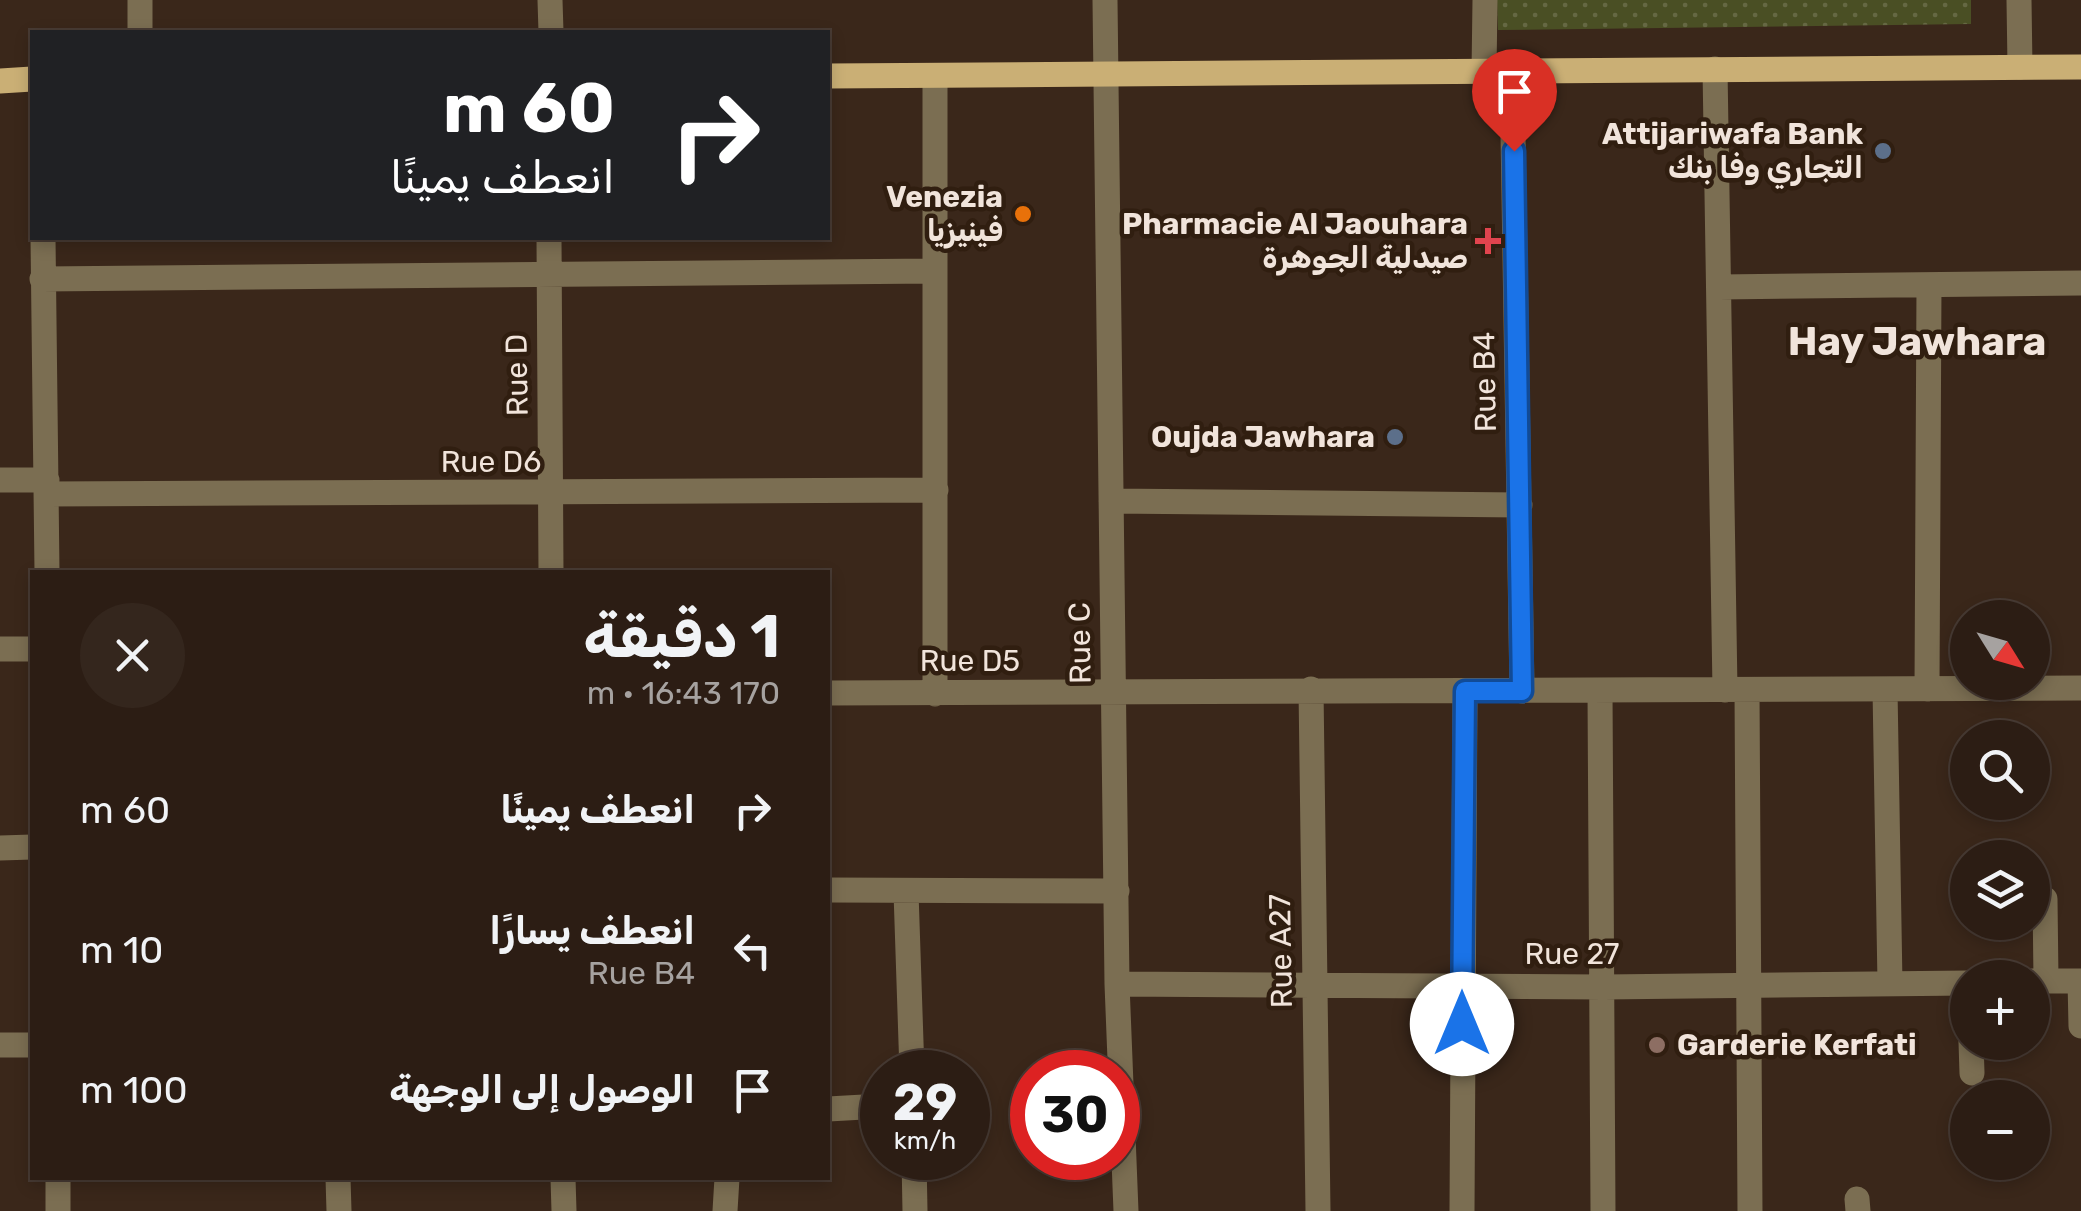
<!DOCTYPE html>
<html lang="ar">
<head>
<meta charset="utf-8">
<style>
  :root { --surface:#2c1d14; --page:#34261d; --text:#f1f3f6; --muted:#a6a2a0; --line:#483b34 }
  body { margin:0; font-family:Rubik,"Noto Sans Arabic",sans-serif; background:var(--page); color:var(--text); direction:rtl; height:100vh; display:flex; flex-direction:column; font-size:38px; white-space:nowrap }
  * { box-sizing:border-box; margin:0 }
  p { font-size:32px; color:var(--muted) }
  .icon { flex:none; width:55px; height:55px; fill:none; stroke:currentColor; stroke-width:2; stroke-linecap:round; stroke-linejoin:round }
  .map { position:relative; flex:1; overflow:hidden; direction:ltr }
  .side { position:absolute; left:30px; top:570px; width:800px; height:610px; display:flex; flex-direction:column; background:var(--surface); border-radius:0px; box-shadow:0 5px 15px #0003,0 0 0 2px var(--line); direction:rtl }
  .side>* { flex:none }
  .banner { position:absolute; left:30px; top:30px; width:800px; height:210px; border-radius:0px; box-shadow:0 5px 15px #0003,0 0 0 2px var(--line); direction:rtl; background:#202124; color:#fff; overflow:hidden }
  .needle { width:65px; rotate:127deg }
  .buttons { position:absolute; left:1950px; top:600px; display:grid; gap:20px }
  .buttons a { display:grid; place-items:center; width:100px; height:100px; border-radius:50%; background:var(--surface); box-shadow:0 5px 15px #0003,0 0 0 2px var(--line); font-size:50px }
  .speed { position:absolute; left:860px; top:1050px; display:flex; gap:20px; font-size:50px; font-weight:700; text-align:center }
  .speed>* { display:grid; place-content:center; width:130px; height:130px; border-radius:50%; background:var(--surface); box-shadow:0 5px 15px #0003,0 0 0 2px var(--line); line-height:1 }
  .speed small { font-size:25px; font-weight:400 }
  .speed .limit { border:15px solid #d22; background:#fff; color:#111 }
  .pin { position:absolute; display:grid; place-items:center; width:85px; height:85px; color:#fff; margin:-102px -42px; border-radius:50% 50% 50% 0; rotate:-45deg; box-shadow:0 0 10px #0007 }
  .pin .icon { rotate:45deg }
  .me { position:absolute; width:110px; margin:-55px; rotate:0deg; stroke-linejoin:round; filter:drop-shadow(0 0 8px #0008) }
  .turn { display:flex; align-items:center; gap:35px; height:210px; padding:0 50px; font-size:45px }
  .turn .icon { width:130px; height:130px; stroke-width:2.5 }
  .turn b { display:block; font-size:70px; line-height:85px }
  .round { display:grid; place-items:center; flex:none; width:105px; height:105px; border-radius:52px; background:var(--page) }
  .summary { display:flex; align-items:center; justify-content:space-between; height:170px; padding:0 50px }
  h1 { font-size:60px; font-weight:700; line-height:75px }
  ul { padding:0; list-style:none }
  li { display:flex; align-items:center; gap:30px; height:140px; padding:0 50px }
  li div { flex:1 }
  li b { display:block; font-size:38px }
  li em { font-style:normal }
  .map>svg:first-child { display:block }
  .park { fill:url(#park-dots) }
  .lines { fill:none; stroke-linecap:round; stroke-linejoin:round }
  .minor { stroke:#7b6e52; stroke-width:25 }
  .major { stroke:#caaf75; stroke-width:25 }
  .route-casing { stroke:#114b97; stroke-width:25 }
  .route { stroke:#1a73e8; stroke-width:18 }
  .service-dot { fill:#5c6f8a; stroke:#301e10; stroke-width:4 }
  .food-dot { fill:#e8710a; stroke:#301e10; stroke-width:4 }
  .health-dot { fill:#e0444e; stroke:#301e10; stroke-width:4 }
  .education-dot { fill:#8d6e63; stroke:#301e10; stroke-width:4 }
  .labels { text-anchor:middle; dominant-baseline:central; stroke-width:9; stroke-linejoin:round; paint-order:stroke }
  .poi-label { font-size:30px; font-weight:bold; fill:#f1e4db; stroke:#301e10; text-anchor:end }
  .street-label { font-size:30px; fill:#f1e4db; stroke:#301e10 }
  .district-label { font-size:40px; font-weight:bold; fill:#f1e4db; stroke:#301e10 }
</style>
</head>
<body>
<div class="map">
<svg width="2081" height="1211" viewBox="0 0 2081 1211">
  <defs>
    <pattern id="park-dots" width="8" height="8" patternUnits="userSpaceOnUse" patternTransform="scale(2.5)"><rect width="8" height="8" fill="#4a4f24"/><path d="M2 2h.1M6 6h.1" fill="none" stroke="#656843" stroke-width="1.8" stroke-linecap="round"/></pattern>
  </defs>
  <rect width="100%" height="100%" fill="#3a271a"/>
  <path class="park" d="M 1497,0 L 1971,0 L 1971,24 L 1498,30 Z"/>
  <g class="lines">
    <path class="minor" d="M 140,0 L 140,32
      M 550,0 L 551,32
      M 1105,0 L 1117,984 L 1126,1211
      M 2019,0 L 2020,67
      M 1715,69 L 1725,690
      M 1484,72 L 1485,0
      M 1512,72 L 1522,691
      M 43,238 L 47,572
      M 549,238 L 551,572
      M 42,279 L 934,271
      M 1719,287 L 2081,283
      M 0,480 L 47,480
      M 47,494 L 936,490
      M 1111,501 L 1520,505
      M 0,649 L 32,649
      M 1311,689 L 1318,1211
      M 1885,689 L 1890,984
      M 1927,689 L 1929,285
      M 1747,690 L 1750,1211
      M 1600,691 L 1603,1211
      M 828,693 L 2081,688
      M 935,694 L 935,77
      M 0,848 L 32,847
      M 828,890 L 1117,891
      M 906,892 L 912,1072
      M 2045,899 L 2046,980
      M 2032,981 L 2081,981
      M 2080,981 L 2081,1026
      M 1117,984 L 1604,987 L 1968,983
      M 1971,1042 L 1972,1073
      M 0,1045 L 32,1045
      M 828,1109 L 882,1106
      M 914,1158 L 915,1211
      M 58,1178 L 58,1211
      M 338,1178 L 339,1211
      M 563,1178 L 564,1211
      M 1857,1199 L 1858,1211
      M 725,1211 L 727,1178
      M 1462,1211 L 1465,691"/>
    <path class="major" d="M 828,76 L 2081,67
      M 0,81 L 32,79"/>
  </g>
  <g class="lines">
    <g class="route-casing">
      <path id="route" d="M 1462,1024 L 1465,691 L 1522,691 L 1514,151"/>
    </g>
    <use href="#route" class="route"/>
  </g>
  <g class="service-dot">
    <circle cx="1883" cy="151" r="10"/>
    <circle cx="1395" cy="437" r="10"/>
  </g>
  <circle class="food-dot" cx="1023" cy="214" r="10"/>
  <path class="health-dot" d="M1483 226h10v10h10v10h-10v10h-10v-10h-10v-10h10z"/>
  <circle class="education-dot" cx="1657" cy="1045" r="10"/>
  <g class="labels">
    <g class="poi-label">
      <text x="1863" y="134">Attijariwafa Bank<tspan x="1863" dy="34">التجاري وفا بنك</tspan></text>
      <text x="1003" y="197">Venezia<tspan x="1003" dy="34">فينيزيا</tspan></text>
      <text x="1468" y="224">Pharmacie Al Jaouhara<tspan x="1468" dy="34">صيدلية الجوهرة</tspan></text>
      <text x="1375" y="437">Oujda Jawhara</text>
      <text x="1677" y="1045" text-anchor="start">Garderie Kerfati</text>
    </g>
    <g class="street-label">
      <text transform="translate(517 375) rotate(-91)">Rue D</text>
      <text transform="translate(1485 382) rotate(-91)">Rue B4</text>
      <text x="491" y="462">Rue D6</text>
      <text transform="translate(1080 643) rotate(-91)">Rue C</text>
      <text x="970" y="661">Rue D5</text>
      <text transform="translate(1281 951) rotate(-91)">Rue A27</text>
      <text x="1572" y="954">Rue 27</text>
    </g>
    <g class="district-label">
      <text x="1917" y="341">Hay Jawhara</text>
    </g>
  </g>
</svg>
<div class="buttons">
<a><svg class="needle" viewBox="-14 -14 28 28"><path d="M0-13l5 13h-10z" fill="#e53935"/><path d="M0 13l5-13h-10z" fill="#a6a2a0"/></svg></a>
<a><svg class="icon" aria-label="search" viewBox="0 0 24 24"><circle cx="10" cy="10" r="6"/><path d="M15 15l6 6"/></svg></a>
<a><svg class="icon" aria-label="layers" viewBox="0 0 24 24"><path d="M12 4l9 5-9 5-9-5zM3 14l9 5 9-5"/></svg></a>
<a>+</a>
<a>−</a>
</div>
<div class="speed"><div>29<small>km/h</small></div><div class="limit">30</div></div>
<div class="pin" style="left:1514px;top:151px;background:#d93025"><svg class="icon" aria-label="arrive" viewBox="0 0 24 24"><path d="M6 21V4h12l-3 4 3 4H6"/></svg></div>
<svg class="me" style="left:1462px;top:1024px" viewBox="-20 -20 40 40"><circle r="19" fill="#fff"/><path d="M0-13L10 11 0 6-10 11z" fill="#1a73e8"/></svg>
<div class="banner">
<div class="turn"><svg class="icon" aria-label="right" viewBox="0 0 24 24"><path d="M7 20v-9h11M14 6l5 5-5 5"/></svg><div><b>60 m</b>انعطف يمينًا</div></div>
</div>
<section class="side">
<div class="summary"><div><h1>1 دقيقة</h1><p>170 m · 16:43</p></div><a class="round"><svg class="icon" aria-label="close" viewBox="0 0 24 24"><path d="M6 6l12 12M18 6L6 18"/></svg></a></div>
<ul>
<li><svg class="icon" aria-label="right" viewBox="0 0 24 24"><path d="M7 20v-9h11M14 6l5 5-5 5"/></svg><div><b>انعطف يمينًا</b></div><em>60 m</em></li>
<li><svg class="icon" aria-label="left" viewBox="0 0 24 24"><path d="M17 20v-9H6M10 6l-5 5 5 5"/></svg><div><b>انعطف يسارًا</b><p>Rue B4</p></div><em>10 m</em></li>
<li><svg class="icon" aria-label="arrive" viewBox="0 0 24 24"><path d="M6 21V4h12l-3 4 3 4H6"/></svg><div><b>الوصول إلى الوجهة</b></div><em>100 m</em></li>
</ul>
</section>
</div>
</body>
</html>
